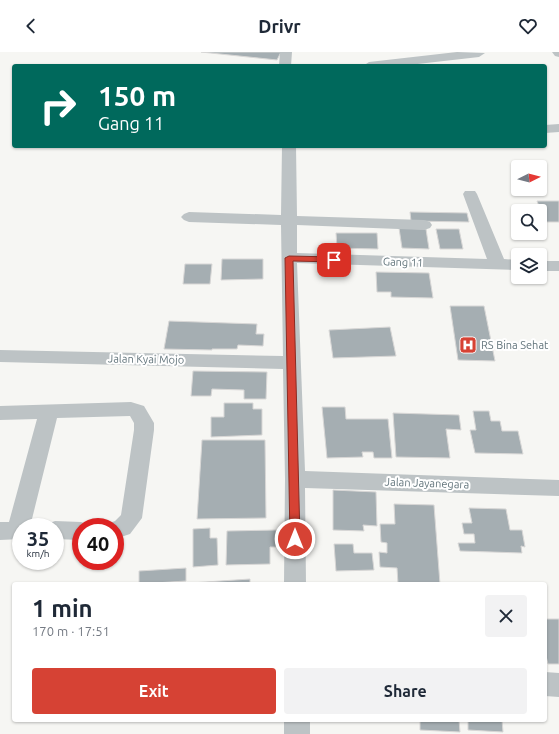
<!DOCTYPE html>
<html lang="en">
<head>
<meta charset="utf-8">
<style>
  :root { --surface:#fff; --page:#f2f2f3; --text:#1f2937; --muted:#747a83; --accent:#d64234 }
  body { margin:0; font-family:Ubuntu,sans-serif; background:var(--page); color:var(--text); height:100vh; display:flex; flex-direction:column; font-size:15px; white-space:nowrap }
  * { box-sizing:border-box; margin:0 }
  p { font-size:13px; color:var(--muted) }
  .icon { flex:none; width:22px; height:22px; fill:none; stroke:currentColor; stroke-width:2; stroke-linecap:round; stroke-linejoin:round }
  .map { position:relative; flex:1; overflow:hidden }
  .sheet { position:absolute; left:12px; top:530px; width:535px; height:140px; display:flex; flex-direction:column; background:var(--surface); border-radius:4px; box-shadow:0 1px 3px #0004 }
  .sheet>* { flex:none }
  .hud { position:absolute; left:12px; top:12px; width:535px; height:84px; border-radius:4px; box-shadow:0 1px 3px #0004; background:#00695c; color:#fff; overflow:hidden }
  .needle { width:26px; rotate:84deg }
  .buttons { position:absolute; left:511px; top:108px; display:grid; gap:8px }
  .buttons a { display:grid; place-items:center; width:36px; height:36px; border-radius:4px; background:var(--surface); box-shadow:0 1px 3px #0004; font-size:20px }
  .speed { position:absolute; left:12px; top:466px; display:flex; gap:8px; font-size:20px; font-weight:700; text-align:center }
  .speed>* { display:grid; place-content:center; width:52px; height:52px; border-radius:50%; background:var(--surface); box-shadow:0 1px 3px #0004; line-height:1 }
  .speed small { font-size:10px; font-weight:400 }
  .speed .limit { border:6px solid #d22; background:#fff; color:#111 }
  .pin { position:absolute; display:grid; place-items:center; width:34px; height:34px; color:#fff; margin:-17px; border-radius:8px; box-shadow:0 2px 6px #0006 }
  .me { position:absolute; width:44px; margin:-22px; rotate:0deg; stroke-linejoin:round; filter:drop-shadow(0 0 3px #0008) }
  .turn { display:flex; align-items:center; gap:14px; height:84px; padding:0 20px; font-size:18px }
  .turn .icon { width:52px; height:52px; stroke-width:2.5 }
  .turn b { display:block; font-size:28px; line-height:34px }
  .round { display:grid; place-items:center; flex:none; width:42px; height:42px; border-radius:4px; background:var(--page) }
  .headline { display:flex; align-items:center; justify-content:space-between; height:68px; padding:0 20px }
  h1 { font-size:24px; font-weight:700; line-height:30px }
  .button { display:flex; gap:8px; margin-top:auto; padding:8px 20px }
  .button a { flex:1; height:46px; border-radius:4px; background:var(--accent); color:#fff; font-size:16px; font-weight:700; line-height:46px; text-align:center }
  .button a+a { background:var(--page); color:var(--text) }
  header { display:flex; justify-content:space-between; align-items:center; height:52px; padding:0 20px; background:var(--surface); font-size:18px; font-weight:700 }
  .map>svg:first-child { display:block }
  .building { fill:#a5aeb2; stroke:#d8d7d6 }
  .lines { fill:none; stroke-linecap:round; stroke-linejoin:round }
  .minor { fill:#bdc3c5; fill-rule:evenodd }
  .route { fill:#d64234; stroke:#8b2b22 }
  .labels { text-anchor:middle; dominant-baseline:central; stroke-width:4; stroke-linejoin:round; paint-order:stroke }
  .street-label { font-size:11px; fill:#63757c; stroke:#fff }
  .poi-label { font-size:11px; fill:#63757c; stroke:#fff; text-anchor:start }
</style>
</head>
<body>
<header><svg class="icon" aria-label="back" viewBox="0 0 24 24"><path d="M15 5l-7 7 7 7"/></svg>Drivr<svg class="icon" aria-label="heart" viewBox="0 0 24 24"><path d="M12 20l-8-8c-3-5 5-10 8-4 3-6 11-1 8 4z"/></svg></header>
<div class="map">
<svg width="559" height="682" viewBox="0 0 559 682">
  <rect width="100%" height="100%" fill="#f6f6f3"/>
  <path class="building" d="M 201,0 L 281,0 L 277,8 Z
    M 537,149 L 559,149 L 559,170 L 545,170 Z
    M 410,160 L 467,161 L 469,170 L 411,169 Z
    M 399,176 L 426,177 L 429,197 L 402,196 Z
    M 436,177 L 459,177 L 463,197 L 440,197 Z
    M 336,181 L 377,181 L 378,197 L 337,196 Z
    M 222,207 L 263,207 L 263,227 L 221,228 Z
    M 185,212 L 212,212 L 210,232 L 183,232 Z
    M 376,220 L 429,221 L 433,246 L 391,245 L 391,240 L 377,240 Z
    M 450,254 L 484,254 L 495,309 L 458,308 Z
    M 169,269 L 257,272 L 256,282 L 264,282 L 263,294 L 238,293 L 237,297 L 212,297 L 212,298 L 164,297 Z
    M 390,275 L 396,304 L 333,306 L 329,278 Z
    M 193,319 L 267,320 L 266,347 L 244,347 L 244,338 L 212,337 L 211,344 L 191,344 Z
    M 224,351 L 253,351 L 253,357 L 262,357 L 262,383 L 211,385 L 211,365 L 224,365 Z
    M 322,355 L 345,355 L 346,367 L 388,367 L 392,406 L 374,406 L 373,400 L 362,400 L 363,405 L 327,406 Z
    M 473,359 L 489,359 L 491,369 L 500,369 L 502,379 L 518,379 L 523,402 L 475,401 L 470,378 L 476,378 Z
    M 393,361 L 459,363 L 461,378 L 446,377 L 450,406 L 396,405 Z
    M 202,388 L 265,388 L 266,466 L 197,467 Z
    M 333,438 L 376,440 L 377,474 L 363,473 L 364,479 L 333,478 Z
    M 394,452 L 434,453 L 440,532 L 398,532 L 397,516 L 380,515 L 379,500 L 387,501 L 387,491 L 381,490 L 380,472 L 395,472 Z
    M 469,456 L 506,457 L 510,478 L 522,478 L 525,495 L 521,494 L 522,501 L 460,499 L 458,491 L 475,491 L 474,482 L 464,482 L 462,471 L 472,471 Z
    M 210,476 L 210,486 L 217,486 L 218,513 L 193,515 L 193,477 Z
    M 276,478 L 276,495 L 270,495 L 270,512 L 226,513 L 227,479 Z
    M 334,492 L 353,492 L 354,501 L 372,501 L 374,518 L 336,519 Z
    M 186,516 L 186,529 L 139,532 L 139,519 Z
    M 250,527 L 250,532 L 191,532 L 191,531 Z
    M 545,567 L 559,567 L 559,612 L 548,612 L 545,600 Z
    M 420,668 L 459,668 L 460,680 L 420,678 Z
    M 468,668 L 502,668 L 503,680 L 468,678 Z"/>
  <g class="lines">
    <path class="minor" d="M 280,0 L 292,0 L 291,14 L 279,14 Z
      M 457,0 L 485,1 L 479,5 L 400,14 L 363,14 L 369,10 Z
      M 552,0 L 559,0 L 559,5 L 555,4 Z
      M 559,72 L 559,80 L 545,81 L 545,73 Z
      M 282,94 L 296,94 L 297,164 L 424,168 L 430,170 L 432,173 L 430,176 L 424,178 L 297,173 L 297,201 L 487,207 L 463,142 L 465,139 L 475,139 L 477,142 L 504,207 L 518,208 L 518,218 L 297,211 L 305,419 L 559,428 L 559,444 L 305,436 L 306,532 L 284,532 L 285,427 L 283,317 L 0,310 L 0,298 L 283,304 L 281,173 L 189,170 L 184,168 L 181,165 L 184,162 L 189,160 L 281,163 Z
      M 540,209 L 559,209 L 559,219 L 540,219 Z
      M 131,350 L 144,354 L 154,371 L 154,378 L 142,466 L 130,482 L 115,487 L 115,475 L 106,475 L 107,472 L 115,469 L 121,463 L 134,378 L 134,371 L 130,364 L 57,366 L 30,475 L 21,475 L 21,487 L 0,488 L 0,470 L 9,470 L 37,367 L 0,368 L 0,354 Z
      M 55,469 L 81,470 L 89,473 L 90,475 L 81,475 L 81,488 L 55,487 L 55,475 L 46,475 L 47,472 Z
      M 545,620 L 559,621 L 559,645 L 545,644 Z
      M 284,668 L 310,668 L 310,682 L 284,682 Z"/>
  </g>
  <path class="route" d="M 289,204 L 334,205 L 338,208 L 334,210 L 293,209 L 300,487 L 295,491 L 290,487 L 285,206 Z"/>
  <defs>
    <g id="hospital-square" transform="scale(0.9)"><rect x="-9" y="-9" width="18" height="18" rx="4" fill="#d64234" stroke="#fff"/><path d="M-5-5h3v3.5h4V-5h3V5h-3V1.5h-4V5h-3Z" fill="#fff"/></g>
  </defs>
  <g fill-rule="evenodd">
    <use href="#hospital-square" x="468" y="293"/>
  </g>
  <g class="labels">
    <g class="street-label">
      <text transform="translate(403 210) rotate(2)">Gang 11</text>
      <text transform="translate(146 307) rotate(1)">Jalan Kyai Mojo</text>
      <text transform="translate(427 431) rotate(2)">Jalan Jayanegara</text>
    </g>
    <g class="poi-label">
      <text x="481" y="293">RS Bina Sehat</text>
    </g>
  </g>
</svg>
<div class="buttons">
<a><svg class="needle" viewBox="-14 -14 28 28"><path d="M0-13l5 13h-10z" fill="#e53935"/><path d="M0 13l5-13h-10z" fill="#747a83"/></svg></a>
<a><svg class="icon" aria-label="search" viewBox="0 0 24 24"><circle cx="10" cy="10" r="6"/><path d="M15 15l6 6"/></svg></a>
<a><svg class="icon" aria-label="layers" viewBox="0 0 24 24"><path d="M12 4l9 5-9 5-9-5zM3 14l9 5 9-5"/></svg></a>
</div>
<div class="speed"><div>35<small>km/h</small></div><div class="limit">40</div></div>
<div class="pin" style="left:334px;top:208px;background:#d93025"><svg class="icon" aria-label="arrive" viewBox="0 0 24 24"><path d="M6 21V4h12l-3 4 3 4H6"/></svg></div>
<svg class="me" style="left:295px;top:487px" viewBox="-20 -20 40 40"><circle r="17" fill="#d64234" stroke="#fff" stroke-width="3"/><path d="M0-11L8 9 0 5-8 9z" fill="#fff"/></svg>
<div class="hud">
<div class="turn"><svg class="icon" aria-label="right" viewBox="0 0 24 24"><path d="M7 20v-9h11M14 6l5 5-5 5"/></svg><div><b>150 m</b>Gang 11</div></div>
</div>
<section class="sheet">
<div class="headline"><div><h1>1 min</h1><p>170 m · 17:51</p></div><a class="round"><svg class="icon" aria-label="close" viewBox="0 0 24 24"><path d="M6 6l12 12M18 6L6 18"/></svg></a></div>
<div class="button"><a>Exit</a><a>Share</a></div>
</section>
</div>
</body>
</html>
